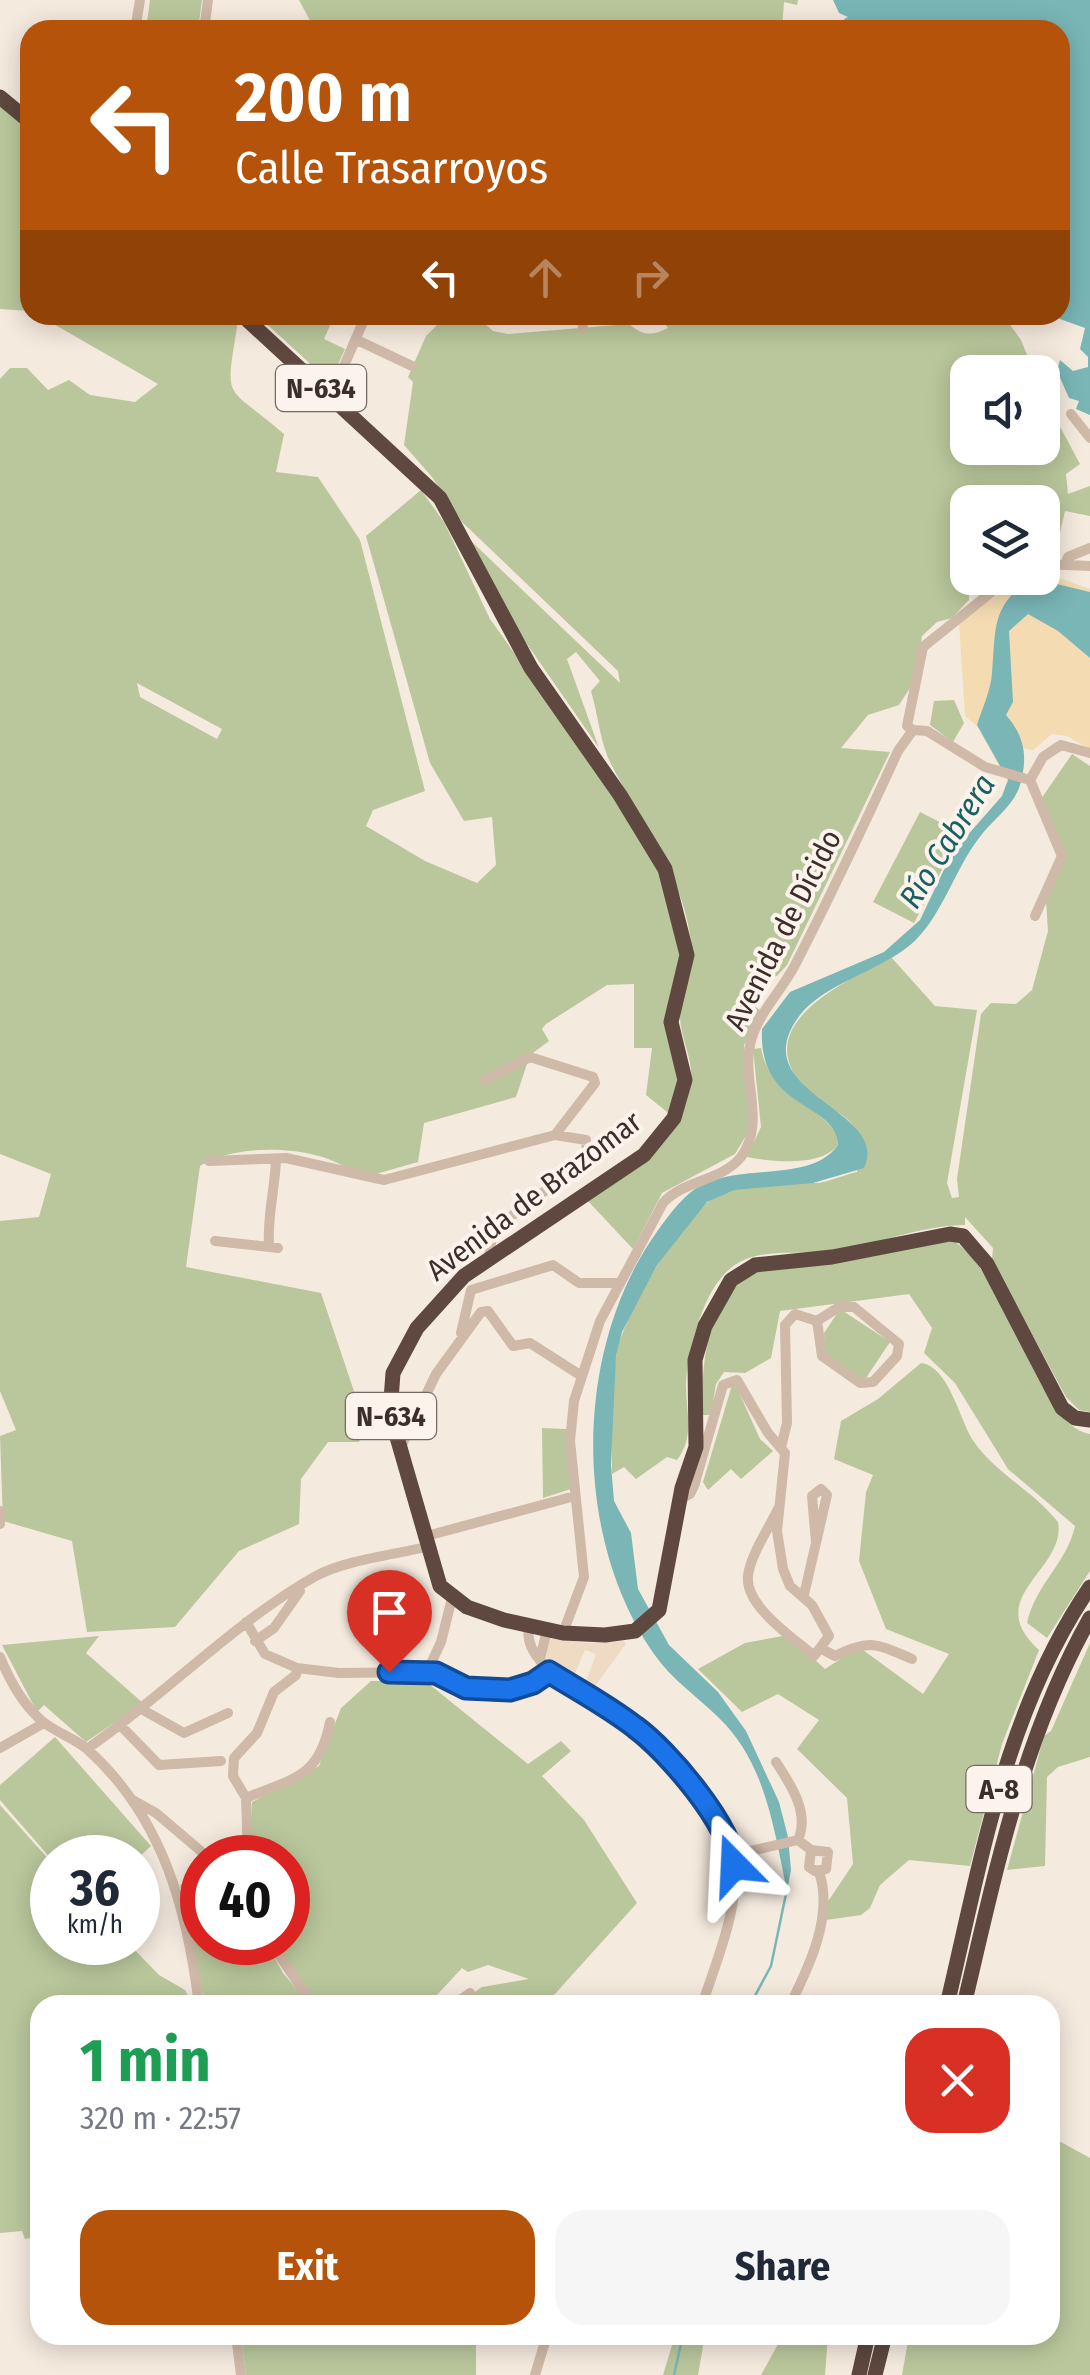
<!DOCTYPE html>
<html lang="en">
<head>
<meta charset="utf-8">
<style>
  :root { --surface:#fff; --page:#f6f6f7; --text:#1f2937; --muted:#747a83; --accent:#b45309 }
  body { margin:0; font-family:"Fira Sans Condensed",sans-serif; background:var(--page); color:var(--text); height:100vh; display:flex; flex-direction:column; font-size:38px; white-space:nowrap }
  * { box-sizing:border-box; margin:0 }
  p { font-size:32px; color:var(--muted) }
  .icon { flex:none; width:55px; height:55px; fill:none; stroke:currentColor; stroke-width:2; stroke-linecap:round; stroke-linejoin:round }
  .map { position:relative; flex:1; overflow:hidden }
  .sheet { position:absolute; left:30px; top:1995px; width:1030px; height:350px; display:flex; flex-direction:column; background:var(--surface); border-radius:30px; box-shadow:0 5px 25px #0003 }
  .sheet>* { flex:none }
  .hud { position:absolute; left:20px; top:20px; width:1050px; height:305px; border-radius:30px; box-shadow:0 5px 25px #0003; background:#b45309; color:#fff; overflow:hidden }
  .fabs { position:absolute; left:950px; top:355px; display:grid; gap:20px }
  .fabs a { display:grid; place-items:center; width:110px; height:110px; border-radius:20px; background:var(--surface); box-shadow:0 5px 25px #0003; font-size:50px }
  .speed { position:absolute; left:30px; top:1835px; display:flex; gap:20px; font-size:50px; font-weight:700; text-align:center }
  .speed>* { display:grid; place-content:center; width:130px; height:130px; border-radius:50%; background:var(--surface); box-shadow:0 5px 25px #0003; line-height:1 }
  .speed small { font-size:25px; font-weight:400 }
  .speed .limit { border:15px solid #d22; background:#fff; color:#111 }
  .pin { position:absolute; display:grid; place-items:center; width:85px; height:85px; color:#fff; margin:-102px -42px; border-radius:50% 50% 50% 0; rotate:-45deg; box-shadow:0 0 10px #0007 }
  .pin .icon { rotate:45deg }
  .me { position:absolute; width:110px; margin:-55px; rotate:339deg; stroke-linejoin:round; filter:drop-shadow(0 0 8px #0008) }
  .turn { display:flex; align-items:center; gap:35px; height:210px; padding:0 50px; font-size:45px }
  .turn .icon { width:130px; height:130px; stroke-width:2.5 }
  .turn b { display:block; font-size:70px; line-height:85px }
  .lanes { display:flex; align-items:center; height:95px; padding:0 50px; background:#0003; justify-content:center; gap:50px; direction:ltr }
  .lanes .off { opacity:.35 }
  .round { display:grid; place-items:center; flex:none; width:105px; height:105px; border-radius:30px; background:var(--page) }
  .head { display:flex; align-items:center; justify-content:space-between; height:170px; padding:0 50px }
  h1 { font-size:60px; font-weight:700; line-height:75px; color:#1e9e55 }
  .primary-button { display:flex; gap:20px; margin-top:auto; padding:20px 50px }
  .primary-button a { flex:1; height:115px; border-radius:30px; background:var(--accent); color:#fff; font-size:40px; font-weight:700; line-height:115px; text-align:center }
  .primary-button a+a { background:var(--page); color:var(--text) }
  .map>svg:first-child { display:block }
  .green { fill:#bac79c; fill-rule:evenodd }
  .sand { fill:#f4dbb2 }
  .plaza { fill:#efdac4 }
  .water { fill:#7ab6b6 }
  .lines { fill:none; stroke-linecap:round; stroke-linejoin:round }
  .stream { stroke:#7ab6b6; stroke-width:2.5 }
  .minor { stroke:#cfb9a8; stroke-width:10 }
  .highway { stroke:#5e483f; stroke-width:15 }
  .route-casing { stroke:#114b97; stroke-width:25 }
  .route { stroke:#1a73e8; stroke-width:18 }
  .labels { text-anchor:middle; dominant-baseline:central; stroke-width:8; stroke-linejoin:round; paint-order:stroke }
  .shield { fill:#fcf4ec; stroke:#766964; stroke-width:2.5 }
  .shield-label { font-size:28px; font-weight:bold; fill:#3c2e29 }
  .street-label { font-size:30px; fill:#3c2e29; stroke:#fcf4ec }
  .water-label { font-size:32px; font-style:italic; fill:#196063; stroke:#fcf4ec }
</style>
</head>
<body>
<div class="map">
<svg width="1090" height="2375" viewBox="0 0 1090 2375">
  <rect width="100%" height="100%" fill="#f5eade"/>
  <path class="green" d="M 150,0 L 202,0 L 198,30 L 146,30 Z
    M 299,0 L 798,0 L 797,5 L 784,2 L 782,28 C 767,29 753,23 737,24 L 732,30 L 315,30 Z
    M 0,106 L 30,132 L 30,311 L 0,309 Z
    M 38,315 L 232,315 L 238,320 C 225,406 223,381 284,434 L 276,472 L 318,477 L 360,540 L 425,791 L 373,810 L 366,826 L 425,861 L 477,883 L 496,865 L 492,817 L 464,821 L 430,763 L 366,536 L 421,490 L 444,522 L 490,619 L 633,819 L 659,867 L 683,949 L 667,1010 L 680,1082 L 672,1116 L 646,1095 L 652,1048 L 634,1048 L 634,984 L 607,985 L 546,1024 L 542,1029 L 549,1041 L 530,1055 L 516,1097 L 424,1123 L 418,1162 L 358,1179 C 331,1143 234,1142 200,1166 L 186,1267 L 321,1293 L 365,1424 L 359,1442 L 328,1442 L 301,1479 L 299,1524 L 239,1551 L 175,1627 L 87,1632 L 72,1541 L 3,1521 L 0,1436 L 16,1430 L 0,1391 L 0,1221 L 39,1217 L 51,1174 L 0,1154 L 0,379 L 10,368 L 27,368 L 48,390 L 69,380 L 90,395 L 135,402 L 158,384 ZM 137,683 L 222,729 L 217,739 L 140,697 Z
    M 257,315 L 327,315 L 332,321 L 324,339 L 345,349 L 330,382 Z
    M 447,315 L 475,315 L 493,331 L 508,334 L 629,324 C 643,336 652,336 668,328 L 660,318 L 676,315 L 1003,315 L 1021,340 L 1034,372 L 968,372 L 968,448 L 1042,448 L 1043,395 L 1080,464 L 1066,474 L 1068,494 L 1090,486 L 1090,516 L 1065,511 L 1056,549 L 1043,555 L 1042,502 L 968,502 L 968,578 L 977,578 L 969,584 L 969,600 L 952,618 L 937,622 L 922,636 L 917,677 L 899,705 L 868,715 L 841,748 L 890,752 L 787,965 L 777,976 L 755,979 L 738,997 L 762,1011 L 744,1045 L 750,1113 L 747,1134 L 735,1154 L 662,1193 L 633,1249 L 587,1200 C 635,1169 686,1141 691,1077 C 692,1057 681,1038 680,1018 C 679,995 695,976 692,951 C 686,877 643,827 611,764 C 600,743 598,714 591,691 L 600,681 L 576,652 L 567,659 L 599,748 L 518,631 L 470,540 L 620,683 L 618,671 L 462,522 L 432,477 L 404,445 L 413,382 L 408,377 L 426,336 Z
    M 954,700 L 964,723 L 953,742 L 930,725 L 934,701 Z
    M 1072,754 L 1090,766 L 1090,1412 L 1079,1410 L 1066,1397 L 992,1260 L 993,1248 L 965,1217 L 965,1225 C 927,1225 883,1241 845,1250 C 814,1256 775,1248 746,1259 C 707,1274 693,1335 687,1371 C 682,1403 698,1433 677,1460 L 667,1457 L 636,1479 L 624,1467 L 612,1474 C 612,1434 609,1391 617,1351 C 625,1313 684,1209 721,1194 C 744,1184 788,1182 812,1183 C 826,1184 842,1175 857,1172 C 858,1160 863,1144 858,1133 C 848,1112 826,1109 810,1094 C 742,1027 842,984 891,957 L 935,1006 L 977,1010 L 947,1183 L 952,1198 L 959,1197 L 957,1179 L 981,1014 L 991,1003 L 1016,1004 L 1032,990 L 1048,931 L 1046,901 L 1063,864 L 1041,799 Z
    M 920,812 L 961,833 L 914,923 L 873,902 Z
    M 761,1048 C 768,1091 811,1101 836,1132 L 838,1145 C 821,1167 773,1162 747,1157 L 761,1127 L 753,1049 Z
    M 951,1239 C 1009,1273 1037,1427 1090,1434 L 1090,1571 L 1047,1638 L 1027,1623 C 1036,1583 1067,1563 1075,1526 L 1008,1469 L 955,1383 L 924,1353 L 932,1328 L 909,1294 L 780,1311 L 771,1358 L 745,1373 L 724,1372 L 716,1384 L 711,1415 L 702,1415 C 702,1364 705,1305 751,1273 Z
    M 840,1309 L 890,1342 L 864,1381 L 825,1355 L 824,1333 Z
    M 921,1363 C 948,1366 959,1417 972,1439 C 994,1473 1033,1490 1058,1522 C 1067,1570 980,1597 1039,1650 L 1002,1744 L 970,1866 L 909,1860 L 880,1885 L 870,1908 L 861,1915 L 826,1920 L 827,1903 L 853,1864 L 847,1798 L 797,1749 L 819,1720 L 778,1694 L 742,1712 L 698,1669 L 745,1643 L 788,1635 L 825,1669 L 859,1647 L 923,1694 L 949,1654 L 886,1629 L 859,1561 L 866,1492 L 873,1475 L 834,1459 L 841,1421 L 878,1399 Z
    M 732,1385 L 737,1388 L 760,1439 L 773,1451 L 741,1479 L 731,1469 L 708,1490 L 703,1482 Z
    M 542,1428 L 566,1429 L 571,1489 L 543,1498 Z
    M 99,1636 L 86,1653 L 143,1703 L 86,1742 L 44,1705 L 37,1712 L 2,1645 Z
    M 1090,1643 L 1090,1757 L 1058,1767 L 1047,1777 L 1045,1866 L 1007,1870 L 1044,1736 L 1051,1731 Z
    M 424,1680 L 528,1764 L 561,1741 L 571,1751 L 542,1776 L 584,1820 L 637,1903 L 545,2005 L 456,2005 L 482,1987 L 529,1979 L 488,1965 L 468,1972 L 462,1968 L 436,1996 L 418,2003 L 320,2005 L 312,2001 L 273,1943 L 288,1942 L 288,1858 L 249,1858 L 252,1802 L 319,1766 L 341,1708 L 371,1681 Z
    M 55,1737 L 151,1846 L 138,1858 L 52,1860 L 0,1800 L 0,1785 Z
    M 0,1805 L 52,1863 L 52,1942 L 128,1943 L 159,1975 L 185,1990 L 193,2005 L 40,2005 L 40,2236 L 25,2239 L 22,2231 L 0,2233 Z
    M 202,1873 L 202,1942 L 266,1943 L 283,1973 L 310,2005 L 205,2005 L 180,1885 Z
    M 1050,2136 L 1090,2158 L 1090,2375 L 902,2375 L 909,2335 L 1050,2335 Z
    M 241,2335 L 476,2335 L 476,2375 L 246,2375 Z
    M 668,2335 L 705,2335 L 698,2375 L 663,2375 L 673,2342 Z
    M 783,2335 L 828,2335 L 825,2375 L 761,2375 Z"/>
  <path class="sand" d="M 1043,572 L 1090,589 L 1090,749 L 1067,736 L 1052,734 L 1033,750 L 1021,748 L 1001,769 L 977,726 L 965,716 L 959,622 L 1021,578 L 1042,578 Z"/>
  <path class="plaza" d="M 550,1638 L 587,1643 L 624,1641 L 626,1644 L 595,1686 L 586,1681 L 596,1654 L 585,1650 L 574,1676 L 546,1658 Z"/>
  <path class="water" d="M 833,0 L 1090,0 L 1090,415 L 1076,409 L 1079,401 L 1069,398 L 1057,371 L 1060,360 L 1073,371 L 1088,367 L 1088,357 L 1080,349 L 1085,328 L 1049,315 L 1060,315 L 1060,30 L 848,30 L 844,19 L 848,17 L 839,13 Z
    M 1032,578 L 1090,592 L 1090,658 L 1058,631 L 1028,614 L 1009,631 L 1013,702 L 1006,715 C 1025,737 1028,757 1020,785 C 1014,806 991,821 979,838 C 953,872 941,920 909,946 C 878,971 823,985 800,1015 C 740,1094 892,1108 864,1168 L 813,1183 L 734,1190 L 707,1202 L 657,1265 L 622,1332 L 616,1356 L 611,1465 L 614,1501 L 631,1533 L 638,1589 L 669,1645 L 718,1692 L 746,1731 L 779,1802 L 788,1837 L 791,1870 L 787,1891 C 774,1830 766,1763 719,1718 C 697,1696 672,1680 654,1654 C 574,1539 574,1361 648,1245 C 660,1227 675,1205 691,1192 C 733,1159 809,1186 838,1145 C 837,1101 758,1112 762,1029 L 790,992 L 884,952 L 920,920 L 952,853 L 1002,796 L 1008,780 L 977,725 C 982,709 991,690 992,673 C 996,627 991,606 1032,578 Z"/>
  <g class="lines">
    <path class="stream" d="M 750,2005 L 771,1966 L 787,1889
      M 674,2375 L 683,2335"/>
    <path class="minor" d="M 135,30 L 140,0
      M 204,30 L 208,0
      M 582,315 L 583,328
      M 357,340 L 412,366
      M 334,389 L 366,315
      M 1071,414 L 1090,438
      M 1042,564 L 1090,566
      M 1065,565 L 1068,557 L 1090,548
      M 913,730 L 907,726 L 923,647 L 1009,578
      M 913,730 L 927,731 L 985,767 L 1030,780
      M 1030,780 L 1062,856 L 1035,916
      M 1030,780 L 1043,757 L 1061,745 L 1090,753
      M 485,1080 L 530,1057 L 593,1077 L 595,1083 L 555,1135
      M 209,1161 L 286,1158 L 384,1180 L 555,1135 L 586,1140 L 587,1151 L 550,1187 L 493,1230 L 489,1257
      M 215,1241 L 278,1248
      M 269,1246 C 267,1215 275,1190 276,1159
      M 839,1307 L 854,1307 L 899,1344 L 897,1356 L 873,1382 L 860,1383 L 822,1356 L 817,1321 Z
      M 461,1333 L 471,1290 L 553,1265 L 579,1283 L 620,1283
      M 781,1447 L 787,1423 L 785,1325 L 795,1314 L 817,1321
      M 400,1449 L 436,1374 L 481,1312 L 488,1311 L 513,1346 L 530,1343 L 580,1375
      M 680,1499 L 690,1494 L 694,1486 L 723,1385 L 737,1380 L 768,1433 L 785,1453 L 777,1531 L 783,1569 L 790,1586 L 812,1605 L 829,1636 L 814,1656 C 794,1638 745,1607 748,1576 C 750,1556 769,1528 778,1509
      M 0,1511 L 0,1524
      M 423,1537 L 575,1496
      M 804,1595 L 827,1495 L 821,1489 L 812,1496 L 816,1542
      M 246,1622 L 265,1654 L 297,1668
      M 529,1627 C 520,1672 611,1706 641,1731 C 669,1755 726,1820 733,1854 C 743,1900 716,1962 702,2005
      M 563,1633 L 584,1577 L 570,1441 L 574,1401 L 600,1321 L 663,1203 C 683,1180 722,1181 741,1157 C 766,1123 742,1081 750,1045 C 756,1015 781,992 795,965 C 831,895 865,823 898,751 L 913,730
      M 255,1641 L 274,1628 L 300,1591
      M 822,1649 L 835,1656 C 871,1638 877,1644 912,1659
      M 0,1657 C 9,1679 23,1705 42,1721 C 55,1732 74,1738 87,1749 C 163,1817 187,1909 199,2005
      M 540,1659 L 547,1630
      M 427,1672 L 441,1642 L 452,1598
      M 143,1710 L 184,1733 L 228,1713
      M 121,1726 L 159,1765 L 221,1761
      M 0,1748 L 44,1723
      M 87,1749 C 165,1695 232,1624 314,1577 C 345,1560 392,1555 426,1547
      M 776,1762 C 791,1785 810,1813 798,1840 L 811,1850 L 828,1852 L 826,1869 L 815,1871 L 809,1867 L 811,1850
      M 246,1798 C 294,1778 319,1778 330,1722
      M 131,1799 L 156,1813 L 209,1858
      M 733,1855 L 798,1840
      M 248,1858 L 246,1798 L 233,1776 L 234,1758 L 257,1733 L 274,1692 L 296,1675 L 297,1668 L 339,1673 L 427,1672 L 451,1678 L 466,1687 L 510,1690 L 533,1683 L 549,1672
      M 270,1942 L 313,2005
      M 453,2005 L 470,1993
      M 790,2005 C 809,1967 834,1915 819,1872
      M 236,2335 L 241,2375
      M 535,2375 L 547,2335"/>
    <path class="highway" d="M 0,97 L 30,122
      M 242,315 L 440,498 L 531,668 L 620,795 L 665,869 L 687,955 L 671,1022 L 685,1080 L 674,1118 L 644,1155 L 464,1276 L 417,1328 L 393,1373 L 390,1413 L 440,1586 L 467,1607 L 504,1620 L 563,1633 L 605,1635 L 635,1631 L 659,1610 L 682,1488 L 696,1447 L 695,1360 L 705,1326 L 731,1280 L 755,1265 L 832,1257 L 950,1234 L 963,1236 L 987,1264 L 1062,1408 L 1075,1418 L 1090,1420
      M 947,2005 C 981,1862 1005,1711 1090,1587
      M 964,2005 C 996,1871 1022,1739 1090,1618
      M 859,2375 L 868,2335
      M 875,2375 L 885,2335"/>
  </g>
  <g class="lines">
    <g class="route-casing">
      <path id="route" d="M 389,1672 L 436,1673 L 466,1688 L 510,1690 L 533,1683 L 549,1672 C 578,1690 608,1706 635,1727 C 667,1750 732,1826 734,1865"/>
    </g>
    <use href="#route" class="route"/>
  </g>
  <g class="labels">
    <g class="shield">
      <rect x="276" y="365" width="90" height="46" rx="8"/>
      <rect x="346" y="1393" width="90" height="46" rx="8"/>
      <rect x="966.5" y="1766" width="65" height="46" rx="8"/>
    </g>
    <g class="shield-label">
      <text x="321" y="388">N-634</text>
      <text x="391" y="1416">N-634</text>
      <text x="999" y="1789">A-8</text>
    </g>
    <g class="street-label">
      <text transform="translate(783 930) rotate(-63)">Avenida de Dícido</text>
      <text transform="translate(534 1196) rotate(-37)">Avenida de Brazomar</text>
    </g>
    <g class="water-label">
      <text transform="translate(947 841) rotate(-58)">Río Cabrera</text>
    </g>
  </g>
</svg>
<div class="fabs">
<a><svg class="icon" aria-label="sound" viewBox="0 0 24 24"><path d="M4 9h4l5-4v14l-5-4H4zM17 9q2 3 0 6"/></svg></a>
<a><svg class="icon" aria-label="layers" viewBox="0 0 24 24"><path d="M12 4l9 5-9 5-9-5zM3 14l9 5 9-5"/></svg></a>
</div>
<div class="speed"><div>36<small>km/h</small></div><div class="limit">40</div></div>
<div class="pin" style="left:389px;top:1672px;background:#d93025"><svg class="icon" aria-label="arrive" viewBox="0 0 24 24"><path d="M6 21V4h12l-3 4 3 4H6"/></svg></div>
<svg class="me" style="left:734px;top:1865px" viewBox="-20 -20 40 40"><path d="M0-17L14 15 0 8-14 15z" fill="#1a73e8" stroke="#fff" stroke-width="4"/></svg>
<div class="hud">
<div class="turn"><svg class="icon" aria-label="left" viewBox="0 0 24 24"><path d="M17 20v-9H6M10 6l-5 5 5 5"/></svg><div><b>200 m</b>Calle Trasarroyos</div></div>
<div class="lanes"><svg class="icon" aria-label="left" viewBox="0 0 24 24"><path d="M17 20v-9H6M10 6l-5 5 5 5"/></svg><svg class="icon off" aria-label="ahead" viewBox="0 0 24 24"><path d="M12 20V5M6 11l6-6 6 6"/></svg><svg class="icon off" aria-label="right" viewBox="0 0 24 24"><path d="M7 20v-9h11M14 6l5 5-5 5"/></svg></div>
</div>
<section class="sheet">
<div class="head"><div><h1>1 min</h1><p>320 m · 22:57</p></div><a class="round" style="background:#d93025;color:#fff"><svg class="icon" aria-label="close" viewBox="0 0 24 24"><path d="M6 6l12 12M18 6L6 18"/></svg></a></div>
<div class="primary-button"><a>Exit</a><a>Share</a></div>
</section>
</div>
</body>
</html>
